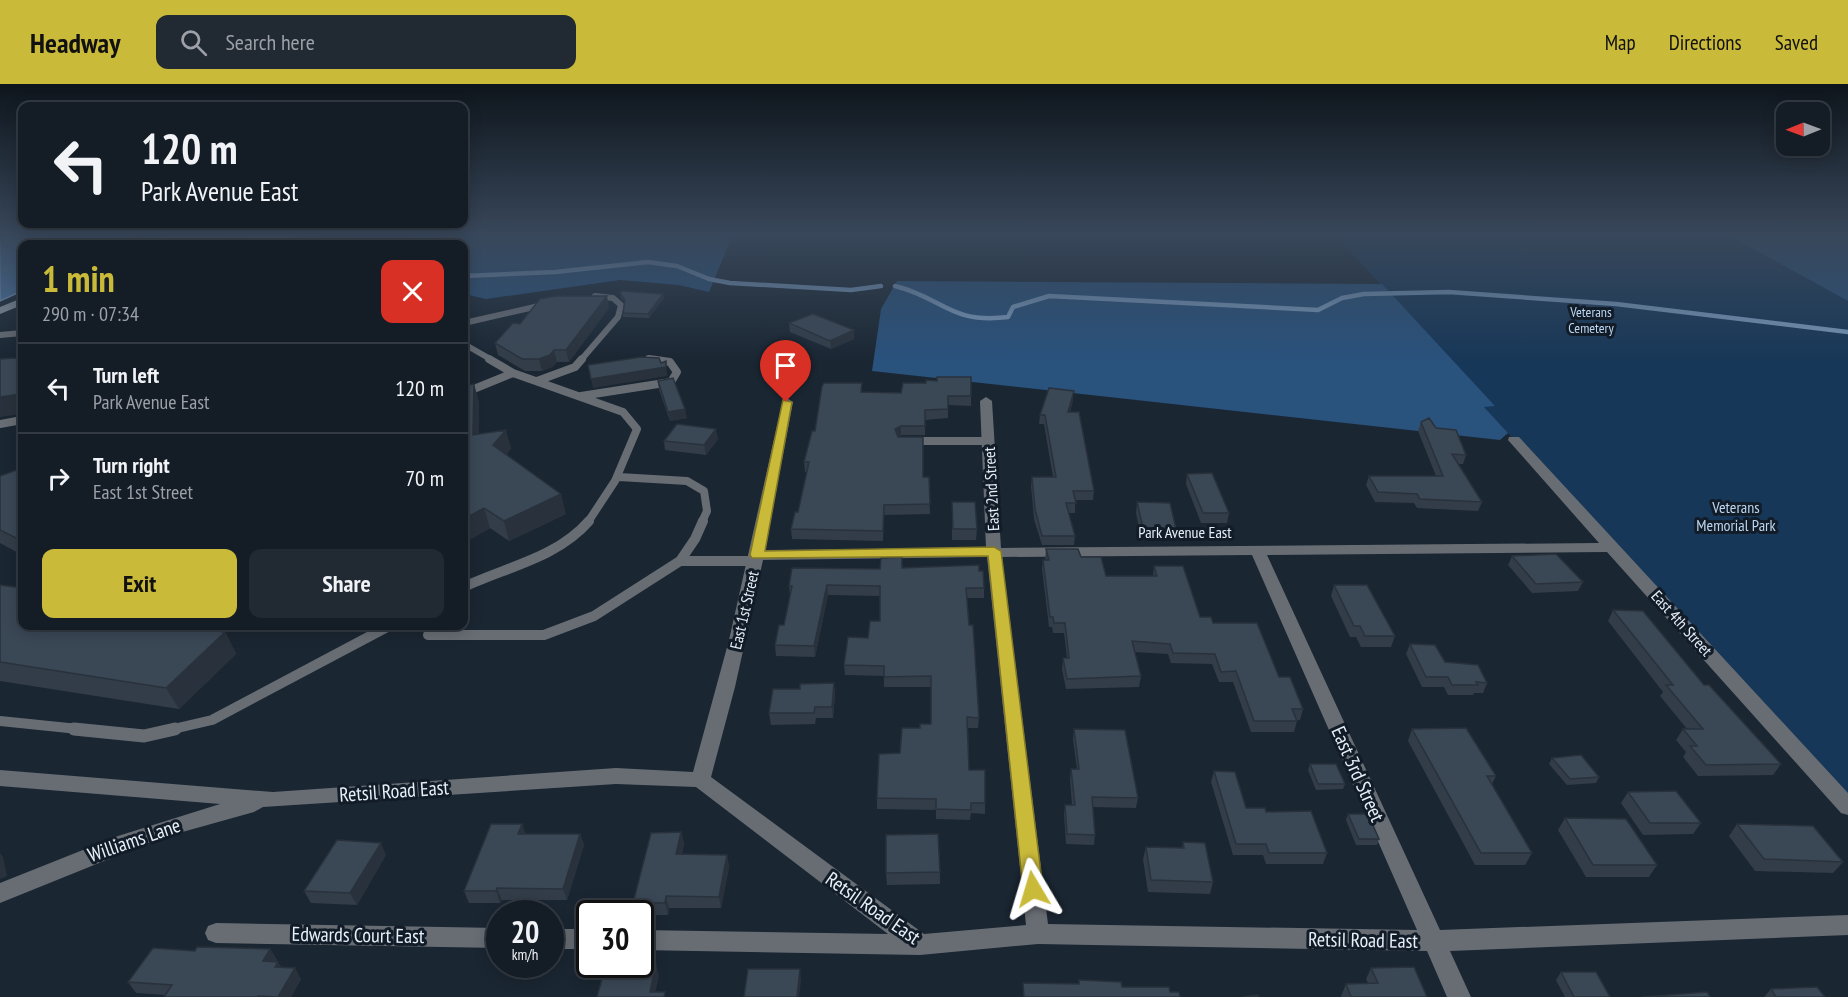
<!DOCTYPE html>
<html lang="en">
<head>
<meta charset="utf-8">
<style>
  :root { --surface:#141c26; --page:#212932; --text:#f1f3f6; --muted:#9da1a7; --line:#333a43; --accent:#caba3a }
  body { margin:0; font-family:"PT Sans Narrow",sans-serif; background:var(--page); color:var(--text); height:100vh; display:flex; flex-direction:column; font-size:22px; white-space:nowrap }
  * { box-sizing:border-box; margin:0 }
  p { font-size:20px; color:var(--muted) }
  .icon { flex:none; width:33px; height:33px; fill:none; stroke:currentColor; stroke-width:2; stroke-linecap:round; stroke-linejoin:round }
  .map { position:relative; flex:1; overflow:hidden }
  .sheet { position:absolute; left:18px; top:156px; width:450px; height:390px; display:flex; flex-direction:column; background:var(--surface); border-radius:12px; box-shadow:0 3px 15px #0003,0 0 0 2px var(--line) }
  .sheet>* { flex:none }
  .guide { position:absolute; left:18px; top:18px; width:450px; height:126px; border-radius:12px; box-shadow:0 3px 15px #0003,0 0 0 2px var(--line); background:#141c26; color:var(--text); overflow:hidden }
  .needle { width:39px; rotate:269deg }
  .tools { position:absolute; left:1776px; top:18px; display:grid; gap:12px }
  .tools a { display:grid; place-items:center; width:54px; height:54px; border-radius:12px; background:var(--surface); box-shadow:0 3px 15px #0003,0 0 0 2px var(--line); font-size:30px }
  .speed { position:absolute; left:486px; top:816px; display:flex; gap:12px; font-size:30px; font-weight:700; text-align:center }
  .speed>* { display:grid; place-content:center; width:78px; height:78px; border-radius:50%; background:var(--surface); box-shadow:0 3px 15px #0003,0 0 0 2px var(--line); line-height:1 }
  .speed small { font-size:15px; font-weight:400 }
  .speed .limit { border:3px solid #111; border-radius:9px; background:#fff; color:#111 }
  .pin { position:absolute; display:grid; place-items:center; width:51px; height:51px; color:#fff; margin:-62px -26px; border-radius:50% 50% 50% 0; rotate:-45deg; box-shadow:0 0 6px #0007 }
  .pin .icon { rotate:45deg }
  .me { position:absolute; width:66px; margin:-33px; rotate:353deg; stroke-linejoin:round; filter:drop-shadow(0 0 4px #0008) }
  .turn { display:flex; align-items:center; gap:21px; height:126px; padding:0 24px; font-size:27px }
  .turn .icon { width:78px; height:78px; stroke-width:2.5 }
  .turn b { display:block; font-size:42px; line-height:51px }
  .round { display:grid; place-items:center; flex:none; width:63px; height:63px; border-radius:12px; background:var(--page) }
  .headline { display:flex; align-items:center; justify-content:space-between; height:102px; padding:0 24px }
  h1 { font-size:36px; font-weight:600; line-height:45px; color:var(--accent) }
  .cta { display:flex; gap:12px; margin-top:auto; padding:12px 24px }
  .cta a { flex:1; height:69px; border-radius:12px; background:var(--accent); color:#111; font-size:24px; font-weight:600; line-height:69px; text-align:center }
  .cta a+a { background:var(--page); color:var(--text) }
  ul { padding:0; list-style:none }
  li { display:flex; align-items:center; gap:18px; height:90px; padding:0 24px; border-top:2px solid var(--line) }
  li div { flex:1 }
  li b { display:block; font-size:22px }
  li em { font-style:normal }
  header { display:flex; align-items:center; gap:36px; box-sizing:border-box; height:84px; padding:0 30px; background:var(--accent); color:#111 }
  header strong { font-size:28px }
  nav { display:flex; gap:33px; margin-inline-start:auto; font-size:21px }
  .search { width:420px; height:54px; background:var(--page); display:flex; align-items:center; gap:15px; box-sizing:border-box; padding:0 21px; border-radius:12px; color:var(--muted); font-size:22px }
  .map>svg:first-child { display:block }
  .green { fill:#173758 }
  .forest { fill:#29527d }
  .water { fill:#4d77a5; stroke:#7b9bbe; stroke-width:1.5 }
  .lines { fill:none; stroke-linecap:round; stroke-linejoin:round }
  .stream { stroke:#7b9bbe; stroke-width:4.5 }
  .service-far3 { stroke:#686d74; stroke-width:6 }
  .service-far2 { stroke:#686d74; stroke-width:8 }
  .service-far1 { stroke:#686d74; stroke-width:10 }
  .service { stroke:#686d74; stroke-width:13 }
  .minor { fill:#686d74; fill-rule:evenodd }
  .secondary { fill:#8d97a2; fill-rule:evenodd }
  .wall { fill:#323d49 }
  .shaded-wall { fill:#29323c }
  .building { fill:#3a4755; stroke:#29323c; stroke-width:1.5 }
  .route { fill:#caba3a; stroke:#837926; stroke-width:1.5 }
  .labels { text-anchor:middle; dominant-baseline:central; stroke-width:6; stroke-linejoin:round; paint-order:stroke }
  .far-park-label { font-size:14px; fill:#bdd6f1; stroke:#111c28 }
  .street-label { font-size:16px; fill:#e7eff7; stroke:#111c28 }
  .park-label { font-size:16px; fill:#bdd6f1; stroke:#111c28 }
  .near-street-label { font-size:20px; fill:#e7eff7; stroke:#111c28 }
</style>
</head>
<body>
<header>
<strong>Headway</strong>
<div class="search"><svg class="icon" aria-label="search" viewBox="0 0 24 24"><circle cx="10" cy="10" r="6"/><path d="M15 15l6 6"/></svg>Search here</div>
<nav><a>Map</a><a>Directions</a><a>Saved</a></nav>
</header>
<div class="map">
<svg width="1848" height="913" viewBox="0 0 1848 913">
  <rect width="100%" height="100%" fill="#1a2632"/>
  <path class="green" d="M 1334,150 L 1726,150 L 1848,217 L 1848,723 L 1483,322 L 1494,322 Z"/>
  <path class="forest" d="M 416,150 L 733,150 L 709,208 L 679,201 L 620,196 L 486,215 L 464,210 L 464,160 L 400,160 Z
    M 1726,150 L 1843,150 L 1848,152 L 1848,217 Z
    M 897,197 L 1382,200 L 1495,322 L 1484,323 L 1508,349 L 1500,356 L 872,287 L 881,225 Z"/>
  <path class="water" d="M 0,150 L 132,150 L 112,160 L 22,160 L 22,207 L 0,217 Z"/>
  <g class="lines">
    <path class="stream" d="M 464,192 L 555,188 L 648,178 L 677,182 L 709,195 L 730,199 L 851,206 L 881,202
      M 895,202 C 944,214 949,240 1008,233 L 1013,223 L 1049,212 L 1318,226 L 1342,214 L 1364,210 L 1449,208 L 1616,220 L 1848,248"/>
    <path class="service-far3" d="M 464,239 L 543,221
      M 0,251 L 22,249
      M 464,260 L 492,276
      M 649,275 L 658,276
      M 581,276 L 618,233 L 621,221 L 613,214 L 595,212"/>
    <path class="service-far2" d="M 489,275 L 513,289 L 623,328 L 637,345 L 615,397 L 588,438
      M 537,297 L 575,283 L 582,275
      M 464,309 L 513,289
      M 581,312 L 671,298 L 677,288 L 670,278 L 649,275
      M 0,340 L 22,336
      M 912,357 L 988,357
      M 619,393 L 687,397 L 704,407 L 707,427 L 702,438"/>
    <path class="service-far1" d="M 680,477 L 756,477
      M 464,503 C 506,483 557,474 589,437
      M 428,551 L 544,551 L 594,532 L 680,477 L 695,455 L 703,437
      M 0,637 L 88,646
      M 169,646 L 212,636 L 389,542"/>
    <path class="service" d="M 74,645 L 144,652 L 175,645"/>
    <path class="minor" d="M 986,313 L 992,317 L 1001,464 L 1599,459 L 1508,356 L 1509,353 L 1519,353 L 1848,709 L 1848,731 L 1841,729 L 1607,468 L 1267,471 L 1440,846 L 1848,831 L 1848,851 L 1450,867 L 1471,913 L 1447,913 L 1427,867 L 1038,860 L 920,871 L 640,866 L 640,846 L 888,850 L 696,703 L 616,700 L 263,723 L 254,728 L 161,754 L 0,819 L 0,799 L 118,752 L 220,720 L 0,702 L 0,686 L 273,708 L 616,684 L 693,688 L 729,556 L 783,315 L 787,314 L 793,318 L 765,466 L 986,464 L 980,317 ZM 1252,471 L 1417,846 L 1048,840 L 1002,473 ZM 987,473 L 1026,841 L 924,850 L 711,693 L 735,603 L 763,476 Z
      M 216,839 L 500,844 L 500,864 L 216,859 L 208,856 L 205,849 L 208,842 Z
      M 550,845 L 590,845 L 590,865 L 550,865 Z"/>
    <path class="secondary" d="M 256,150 L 321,150 L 317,153 L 139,160 L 135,157 L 139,154 Z
      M 22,214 L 22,221 L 0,230 L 0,223 Z"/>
  </g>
  <path class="wall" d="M 836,150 L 861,150 L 860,151 L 837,151 Z
    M 620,209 L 663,210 L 664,214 L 649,234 L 623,233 L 623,229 L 625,218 L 621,214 Z
    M 609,224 L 569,278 L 557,278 L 552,283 L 542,287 L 525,287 L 498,271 L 495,259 L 520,240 Z
    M 789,239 L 854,255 L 831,265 L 790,248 Z
    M 971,293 L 971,322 L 948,321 L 948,334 L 925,336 L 925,351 L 901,351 L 898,353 L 923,393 L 929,393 L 930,430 L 884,431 L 883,457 L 792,455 L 791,445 L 798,428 L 807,388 L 805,388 L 804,378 L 815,347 L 862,299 L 862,308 L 901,309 L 926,299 L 937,297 Z
    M 658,297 L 687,334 L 670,337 L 659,306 Z
    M 1073,316 L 1070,328 L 1094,407 L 1093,416 L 1075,416 L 1075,429 L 1068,429 L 1075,452 L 1074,461 L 1042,461 L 1034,435 L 1031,402 L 1032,393 L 1053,393 L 1044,340 L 1039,340 L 1040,331 Z
    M 479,318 L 479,350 L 511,364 L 506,371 L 566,430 L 509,457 L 490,444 L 464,459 Z
    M 1421,338 L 1436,344 L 1466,371 L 1463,380 L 1458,380 L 1482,418 L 1478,427 L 1417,424 L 1414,419 L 1375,418 L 1366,401 L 1369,392 L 1436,392 L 1418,347 Z
    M 718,355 L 706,371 L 665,366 L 664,357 Z
    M 22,384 L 22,471 L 0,459 L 0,392 Z
    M 1187,390 L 1229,429 L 1227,439 L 1201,439 L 1186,400 Z
    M 952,418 L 977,445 L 976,456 L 952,456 Z
    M 1137,418 L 1176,445 L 1174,455 L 1141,454 L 1136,429 Z
    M 1046,465 L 1081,473 L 1106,492 L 1153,492 L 1154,482 L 1200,533 L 1213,539 L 1279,593 L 1303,625 L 1300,636 L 1296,636 L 1297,637 L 1294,648 L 1251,648 L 1233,598 L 1219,598 L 1212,580 L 1171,579 L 1168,570 L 1134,568 L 1141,592 L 1139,603 L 1066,605 L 1062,585 L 1063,574 L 1067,574 L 1064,549 L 1053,549 L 1052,543 L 1049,543 L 1042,485 L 1043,476 L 1045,476 Z
    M 1512,472 L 1583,498 L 1578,507 L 1532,509 L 1508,481 Z
    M 902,484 L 979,487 L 984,504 L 984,514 L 967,514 L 979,634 L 978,644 L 968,644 L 969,686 L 985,719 L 985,730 L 971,729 L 970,736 L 936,735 L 936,726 L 877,725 L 877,714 L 900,669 L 920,644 L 931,640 L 931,603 L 884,603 L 884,592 L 845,591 L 844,581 L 868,554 L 880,537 L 880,512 L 828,511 L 815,573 L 776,572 L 775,561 L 784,541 L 790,512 L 789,502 L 880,485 Z
    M 0,501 L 22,542 L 225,548 L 236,570 L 179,625 L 0,597 Z
    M 1334,501 L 1395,552 L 1391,563 L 1361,563 L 1356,553 L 1350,553 L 1331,512 Z
    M 1613,526 L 1704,601 L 1781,680 L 1773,691 L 1698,692 L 1683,673 L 1686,668 L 1676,656 L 1683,645 L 1687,645 L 1660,612 L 1663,608 L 1608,537 Z
    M 255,542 L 278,542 L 271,546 Z
    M 1410,560 L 1487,599 L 1483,609 L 1474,609 L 1473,611 L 1448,611 L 1444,603 L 1422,603 L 1406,570 Z
    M 834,599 L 835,611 L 833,634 L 816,634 L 815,640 L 771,641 L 769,629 L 800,605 Z
    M 1074,645 L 1138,714 L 1136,724 L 1093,723 L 1095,751 L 1094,761 L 1066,760 L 1064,731 L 1065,721 L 1072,721 L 1070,695 L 1071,685 L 1077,685 L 1073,656 Z
    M 1412,645 L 1496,692 L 1492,700 L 1532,769 L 1525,781 L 1475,781 L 1408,657 Z
    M 1552,674 L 1599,693 L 1596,699 L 1567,701 L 1549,680 Z
    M 1310,680 L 1345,700 L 1343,705 L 1316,706 L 1308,686 Z
    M 1214,687 L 1246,724 L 1266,728 L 1327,769 L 1323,780 L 1266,780 L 1263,771 L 1233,771 L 1211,698 Z
    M 1628,708 L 1701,739 L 1693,750 L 1643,751 L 1621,719 Z
    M 1348,730 L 1379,755 L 1377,761 L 1356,761 L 1346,736 Z
    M 1565,734 L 1657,781 L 1649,793 L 1586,793 L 1558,746 Z
    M 522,740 L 525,750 L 580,750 L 584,761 L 567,816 L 502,816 L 500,819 L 469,819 L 464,807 Z
    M 1737,740 L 1843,778 L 1833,789 L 1755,787 L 1729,752 Z
    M 681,748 L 684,760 L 682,770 L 727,771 L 729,783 L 721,824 L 669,824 L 668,831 L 640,831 L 640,830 L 635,830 L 633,819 Z
    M 1183,758 L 1213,798 L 1210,810 L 1148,808 L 1143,775 L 1146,763 L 1182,764 Z
    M 386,771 L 357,821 L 311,819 L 304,807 Z
    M 940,788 L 940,800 L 887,801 L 886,789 Z
    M 270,865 L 277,876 L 276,878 L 278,878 L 281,883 L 301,895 L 291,913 L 164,913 L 165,911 L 136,909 L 128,898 L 195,867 Z
    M 1371,884 L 1427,913 L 1342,913 L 1341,912 L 1346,900 L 1368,899 L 1366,895 Z
    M 1561,888 L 1610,913 L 1565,913 L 1556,896 Z
    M 1771,905 L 1825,913 L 1764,913 Z"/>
  <path class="shaded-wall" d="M 346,154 L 349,160 L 335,160 Z
    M 663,210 L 664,214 L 649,234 L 648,230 Z
    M 607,212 L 609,224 L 569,278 L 566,266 Z
    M 854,246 L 854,255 L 831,265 L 830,257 Z
    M 554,266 L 557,278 L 552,283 L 542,287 L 539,275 Z
    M 666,277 L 667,292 L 593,304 L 591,295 L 666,283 Z
    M 474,300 L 479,318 L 479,369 L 473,351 Z
    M 1074,307 L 1073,316 L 1067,337 L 1068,328 Z
    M 22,310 L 22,330 L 0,333 L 0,313 Z
    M 685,325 L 687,334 L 670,337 L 668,328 Z
    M 901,342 L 901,351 L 896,355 L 895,345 Z
    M 716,345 L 718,355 L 706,371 L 704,361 Z
    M 506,346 L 511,364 L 498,380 L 493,361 Z
    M 561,410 L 566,430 L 509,457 L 504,437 Z
    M 484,424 L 490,444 L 464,459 L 464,435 Z
    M 827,501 L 828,511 L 815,573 L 814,562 Z
    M 269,542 L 278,542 L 271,546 Z
    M 225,548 L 236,570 L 179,625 L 166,604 Z
    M 834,599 L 835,611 L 833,634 L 832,623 Z
    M 522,740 L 526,752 L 518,750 Z
    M 681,748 L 684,760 L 679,782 L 676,770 Z
    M 580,750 L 584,761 L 567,816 L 563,805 Z
    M 381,759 L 386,771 L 357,821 L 350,809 Z
    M 0,769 L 3,773 L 7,792 L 0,795 Z
    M 727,771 L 729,783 L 721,824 L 719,813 Z
    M 497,804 L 502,816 L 500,819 L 496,807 Z
    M 666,812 L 669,824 L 668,831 L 665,819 Z
    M 270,865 L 277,876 L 270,887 L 263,877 Z
    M 278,878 L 285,888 L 275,883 Z
    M 656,880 L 659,892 L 654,913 L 650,908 Z
    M 295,884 L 301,895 L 291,913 L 278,913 Z
    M 800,885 L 801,896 L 799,913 L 797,913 Z"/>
  <path class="building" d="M 298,152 L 346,154 L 335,160 L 282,160 Z
    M 622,207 L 663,210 L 648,230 L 623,229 L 625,216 L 620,209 Z
    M 557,212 L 607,212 L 566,266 L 554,266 L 550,271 L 539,275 L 522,275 L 495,259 L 513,239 L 520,240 L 540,215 Z
    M 813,230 L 854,246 L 830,257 L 789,239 Z
    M 641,273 L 659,274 L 661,279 L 666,277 L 666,283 L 591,295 L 588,281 Z
    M 14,274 L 22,275 L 22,310 L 0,313 L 0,275 Z
    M 937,293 L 971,293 L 971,312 L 948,312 L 948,325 L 925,326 L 925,342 L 901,342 L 895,345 L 898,353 L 923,353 L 923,393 L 929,393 L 930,420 L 884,421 L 883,447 L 791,445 L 795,428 L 798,428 L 809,378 L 804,378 L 812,347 L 815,347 L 822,302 L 824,299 L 862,299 L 861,308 L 901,309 L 903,299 L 926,299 L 926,296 L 937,297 Z
    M 673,294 L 685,325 L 668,328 L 658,297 Z
    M 474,300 L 473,351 L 506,346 L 493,361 L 561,410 L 504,437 L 484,424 L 464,435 L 464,302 Z
    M 1049,304 L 1074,307 L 1068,328 L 1079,328 L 1094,407 L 1073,407 L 1076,419 L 1066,419 L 1075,452 L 1042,452 L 1035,425 L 1032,393 L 1056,393 L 1045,331 L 1040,331 Z
    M 1429,334 L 1436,344 L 1456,346 L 1466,371 L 1452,370 L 1482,418 L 1420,415 L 1417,410 L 1378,408 L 1369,392 L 1443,392 L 1421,338 Z
    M 677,340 L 716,345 L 704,361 L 664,357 Z
    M 22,384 L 22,457 L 0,446 L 0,392 Z
    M 1212,389 L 1229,429 L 1203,429 L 1187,390 Z
    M 952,418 L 975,418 L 977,445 L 953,445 Z
    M 1137,418 L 1170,419 L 1176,445 L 1143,444 Z
    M 1046,465 L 1078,465 L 1081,473 L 1101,473 L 1106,492 L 1157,492 L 1154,482 L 1183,482 L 1200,533 L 1211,533 L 1213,539 L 1257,539 L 1279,593 L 1290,593 L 1303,625 L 1292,625 L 1297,637 L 1254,637 L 1236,587 L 1221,588 L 1215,570 L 1173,569 L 1170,560 L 1132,557 L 1141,592 L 1067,595 L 1063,574 L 1069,574 L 1065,539 L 1054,539 L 1053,533 L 1050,533 L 1043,476 L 1049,476 Z
    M 1556,470 L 1583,498 L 1536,500 L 1512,472 Z
    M 902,473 L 902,484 L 979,481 L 979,487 L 983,487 L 984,504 L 966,504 L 969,541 L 973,541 L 979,634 L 967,633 L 969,686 L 985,686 L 985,719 L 971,719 L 971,726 L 936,725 L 936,715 L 877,714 L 879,670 L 900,669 L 902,644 L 920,644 L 920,640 L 931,640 L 931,592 L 884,593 L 884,582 L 844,581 L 848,553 L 868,554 L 870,537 L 880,537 L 880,502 L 827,501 L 814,562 L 775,561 L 779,541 L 784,541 L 792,502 L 789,502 L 792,484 L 880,485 L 881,474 Z
    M 0,501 L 22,504 L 22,542 L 177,542 L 225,548 L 166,604 L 0,578 Z
    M 1334,501 L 1367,501 L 1395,552 L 1365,552 L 1360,542 L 1354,542 Z
    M 1613,526 L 1643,527 L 1704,601 L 1709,601 L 1781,680 L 1706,681 L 1690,662 L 1697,662 L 1683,645 L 1703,645 L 1666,601 L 1673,601 Z
    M 1410,560 L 1435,561 L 1445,578 L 1478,581 L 1487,599 L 1476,598 L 1478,601 L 1452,601 L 1448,593 L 1426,593 Z
    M 834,599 L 832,623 L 815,623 L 814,629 L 769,629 L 773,605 L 800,605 L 800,600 Z
    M 1466,644 L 1496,692 L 1487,692 L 1532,769 L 1481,769 L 1412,645 Z
    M 1074,645 L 1125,646 L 1138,714 L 1092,713 L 1095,751 L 1067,750 L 1065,721 L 1075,721 L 1071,685 L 1079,685 Z
    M 1581,671 L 1599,693 L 1570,695 L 1552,674 Z
    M 1310,680 L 1336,680 L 1345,700 L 1318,700 Z
    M 1214,687 L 1235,688 L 1246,724 L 1265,724 L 1266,728 L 1311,727 L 1327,769 L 1269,769 L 1266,760 L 1236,760 Z
    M 1676,707 L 1701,739 L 1650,739 L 1628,708 Z
    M 1348,730 L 1368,730 L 1379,755 L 1359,755 Z
    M 1565,734 L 1626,735 L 1657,781 L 1593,781 Z
    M 491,740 L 522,740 L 518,750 L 580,750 L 563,805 L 497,804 L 496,807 L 464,807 Z
    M 1737,740 L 1813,742 L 1843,778 L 1764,775 Z
    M 681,748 L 676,770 L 727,771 L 719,813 L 666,812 L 665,819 L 633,819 L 651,749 Z
    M 938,750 L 940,788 L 886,789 L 886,751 Z
    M 337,756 L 381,759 L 350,809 L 304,807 Z
    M 1183,758 L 1205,759 L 1213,798 L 1151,796 L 1146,763 L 1184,764 Z
    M 0,776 L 2,786 L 0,787 Z
    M 197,863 L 270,865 L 263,877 L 278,878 L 275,883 L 295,884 L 278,913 L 258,912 L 258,913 L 164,913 L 172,901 L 128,898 L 153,864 L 195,867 Z
    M 606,880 L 656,880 L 650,908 L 665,908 L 664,913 L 597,913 Z
    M 1414,883 L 1427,913 L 1351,913 L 1346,900 L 1378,899 L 1371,884 Z
    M 748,885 L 800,885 L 797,913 L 744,913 Z
    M 1561,888 L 1596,888 L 1610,913 L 1574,913 Z
    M 1079,896 L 1121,898 L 1122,903 L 1169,903 L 1170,908 L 1179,908 L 1180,913 L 1024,913 L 1023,899 L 1079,900 Z
    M 1817,903 L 1825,913 L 1776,913 L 1771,905 Z
    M 1707,908 L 1710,913 L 1642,913 Z
    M 1258,911 L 1258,913 L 1243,913 Z"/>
  <linearGradient id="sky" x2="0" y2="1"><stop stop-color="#0e151c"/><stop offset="0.54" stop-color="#38475a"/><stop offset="1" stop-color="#38475a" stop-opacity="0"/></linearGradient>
  <rect width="1848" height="278" fill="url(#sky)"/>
  <path class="route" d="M 783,316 L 792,318 L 765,467 L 994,463 L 1001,467 L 1043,805 L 1040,811 L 1033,814 L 1026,811 L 1023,805 L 988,472 L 752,474 L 750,471 Z"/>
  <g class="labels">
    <g class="far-park-label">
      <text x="1591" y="228">Veterans<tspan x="1591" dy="16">Cemetery</tspan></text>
    </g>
    <g class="street-label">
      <text transform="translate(991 405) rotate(-93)">East 2nd Street</text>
      <text x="1185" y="448">Park Avenue East</text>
      <text transform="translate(744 526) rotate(-77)">East 1st Street</text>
      <text transform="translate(1682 539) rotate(48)">East 4th Street</text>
    </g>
    <g class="park-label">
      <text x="1736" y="423">Veterans<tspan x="1736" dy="18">Memorial Park</tspan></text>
    </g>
    <g class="near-street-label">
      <text transform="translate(1358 690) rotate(66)">East 3rd Street</text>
      <text transform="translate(394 707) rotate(-4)">Retsil Road East</text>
      <text transform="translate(134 756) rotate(-19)">Williams Lane</text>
      <text transform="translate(873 824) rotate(35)">Retsil Road East</text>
      <text transform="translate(358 851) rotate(1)">Edwards Court East</text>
      <text transform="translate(1363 856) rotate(1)">Retsil Road East</text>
    </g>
  </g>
</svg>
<div class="tools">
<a><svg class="needle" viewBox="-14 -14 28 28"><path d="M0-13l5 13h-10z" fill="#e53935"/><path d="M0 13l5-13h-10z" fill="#9da1a7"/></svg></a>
</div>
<div class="speed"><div>20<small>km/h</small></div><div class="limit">30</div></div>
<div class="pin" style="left:786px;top:318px;background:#d93025"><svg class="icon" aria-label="arrive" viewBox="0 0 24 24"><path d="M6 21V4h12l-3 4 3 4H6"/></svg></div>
<svg class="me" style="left:1033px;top:805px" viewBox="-20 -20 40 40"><path d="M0-17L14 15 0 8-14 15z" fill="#caba3a" stroke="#fff" stroke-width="4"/></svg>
<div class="guide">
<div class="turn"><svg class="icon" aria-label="left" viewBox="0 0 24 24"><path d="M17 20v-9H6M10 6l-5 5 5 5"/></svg><div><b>120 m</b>Park Avenue East</div></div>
</div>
<section class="sheet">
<div class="headline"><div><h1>1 min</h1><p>290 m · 07:34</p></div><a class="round" style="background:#d93025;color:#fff"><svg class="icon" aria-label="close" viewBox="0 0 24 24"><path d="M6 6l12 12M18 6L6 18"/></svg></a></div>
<ul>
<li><svg class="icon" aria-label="left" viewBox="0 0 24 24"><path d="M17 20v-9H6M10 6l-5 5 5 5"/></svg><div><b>Turn left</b><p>Park Avenue East</p></div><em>120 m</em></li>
<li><svg class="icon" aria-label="right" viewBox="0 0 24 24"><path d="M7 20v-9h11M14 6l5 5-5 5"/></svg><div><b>Turn right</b><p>East 1st Street</p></div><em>70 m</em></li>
</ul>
<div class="cta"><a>Exit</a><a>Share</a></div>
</section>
</div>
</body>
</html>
